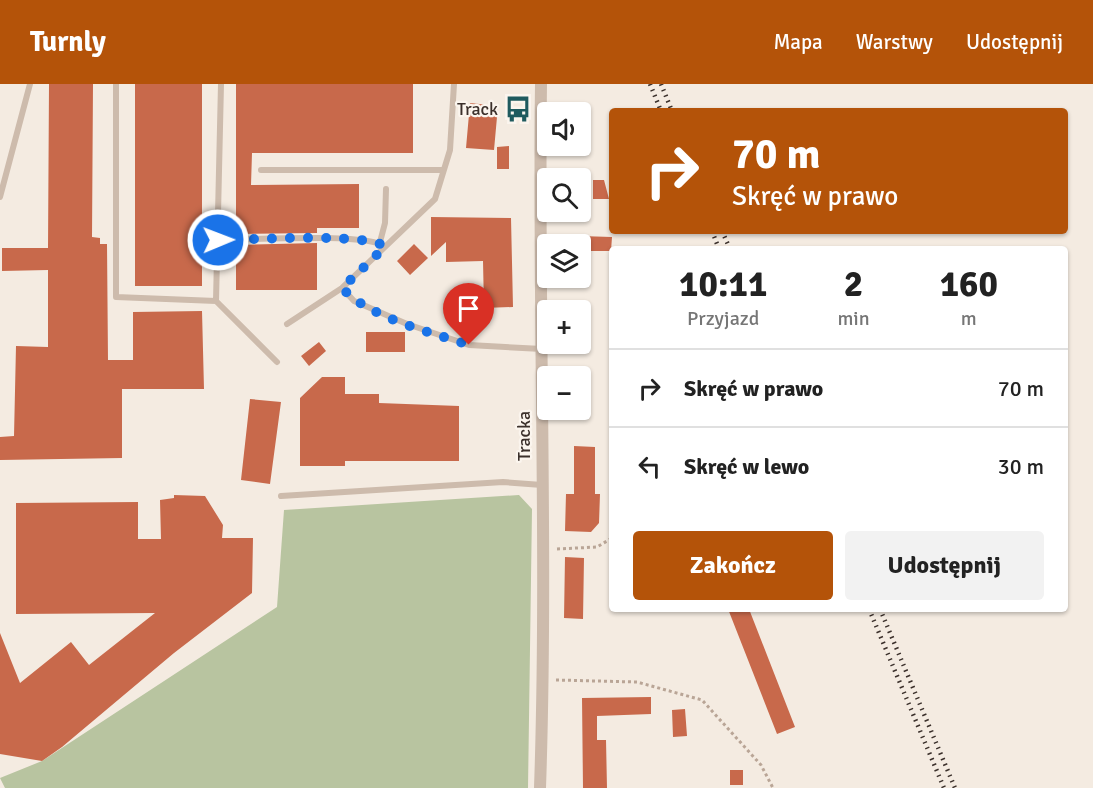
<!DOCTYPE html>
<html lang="pl">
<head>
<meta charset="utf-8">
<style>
  :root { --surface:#fff; --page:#f2f2f2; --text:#222; --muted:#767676; --line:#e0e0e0; --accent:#b45309 }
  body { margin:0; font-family:Signika,sans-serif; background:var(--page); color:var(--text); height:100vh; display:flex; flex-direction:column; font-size:22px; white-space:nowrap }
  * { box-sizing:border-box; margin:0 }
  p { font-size:20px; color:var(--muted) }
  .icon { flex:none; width:33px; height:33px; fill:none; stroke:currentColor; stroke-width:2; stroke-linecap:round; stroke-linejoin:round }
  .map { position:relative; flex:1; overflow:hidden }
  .sheet { position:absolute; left:609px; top:162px; width:459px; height:366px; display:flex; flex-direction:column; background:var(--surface); border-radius:6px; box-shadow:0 2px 4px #0004 }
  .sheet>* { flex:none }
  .top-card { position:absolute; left:609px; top:24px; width:459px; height:126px; border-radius:6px; box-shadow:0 2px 4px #0004; background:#b45309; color:#fff; overflow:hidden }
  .fabs { position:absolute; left:537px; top:18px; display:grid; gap:12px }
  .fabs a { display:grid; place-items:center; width:54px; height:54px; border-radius:6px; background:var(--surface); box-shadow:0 2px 4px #0004; font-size:30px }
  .pin { position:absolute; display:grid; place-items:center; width:51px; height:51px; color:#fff; margin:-62px -26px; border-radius:50% 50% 50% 0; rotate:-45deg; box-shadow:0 0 6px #0007 }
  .pin .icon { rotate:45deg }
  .me { position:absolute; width:66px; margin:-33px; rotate:89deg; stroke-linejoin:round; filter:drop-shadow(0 0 4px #0008) }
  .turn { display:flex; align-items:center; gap:21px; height:126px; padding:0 24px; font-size:27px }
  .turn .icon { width:78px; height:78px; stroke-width:2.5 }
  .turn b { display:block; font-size:42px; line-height:51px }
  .eta { display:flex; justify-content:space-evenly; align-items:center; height:102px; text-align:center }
  .eta b { font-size:36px; font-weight:800; line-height:42px }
  .primary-button { display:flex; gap:12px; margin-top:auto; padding:12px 24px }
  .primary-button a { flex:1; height:69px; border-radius:6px; background:var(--accent); color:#fff; font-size:24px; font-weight:800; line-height:69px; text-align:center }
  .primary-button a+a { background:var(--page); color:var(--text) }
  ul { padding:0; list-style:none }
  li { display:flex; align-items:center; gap:18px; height:78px; padding:0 24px; border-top:2px solid var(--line) }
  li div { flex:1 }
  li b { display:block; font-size:22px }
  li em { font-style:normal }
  header { display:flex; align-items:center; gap:36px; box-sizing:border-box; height:84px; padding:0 30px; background:var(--accent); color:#fff }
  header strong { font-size:28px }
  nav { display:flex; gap:33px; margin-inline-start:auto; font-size:21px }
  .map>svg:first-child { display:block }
  .green { fill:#b8c4a0 }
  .building { fill:#c8694b }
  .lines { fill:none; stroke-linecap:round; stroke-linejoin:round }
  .path { stroke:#b9a596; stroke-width:3; stroke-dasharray:3 3; stroke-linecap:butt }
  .service { stroke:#cdbbac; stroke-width:6 }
  .minor { stroke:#cdbbac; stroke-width:12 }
  .rail { stroke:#3b302b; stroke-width:4.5; stroke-dasharray:1.5 4.5; stroke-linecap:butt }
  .route { stroke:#1a73e8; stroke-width:10; stroke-dasharray:0 18 }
  .labels { text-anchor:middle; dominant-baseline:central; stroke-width:4.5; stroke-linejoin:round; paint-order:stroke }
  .poi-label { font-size:18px; fill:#3b302b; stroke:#fbf5ee; text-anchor:end }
  .street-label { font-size:18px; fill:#3b302b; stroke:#fbf5ee }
</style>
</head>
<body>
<header>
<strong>Turnly</strong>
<nav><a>Mapa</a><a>Warstwy</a><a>Udostępnij</a></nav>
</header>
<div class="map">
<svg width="1093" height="704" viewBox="0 0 1093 704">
  <rect width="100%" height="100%" fill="#f4ebe1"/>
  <path class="green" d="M 519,411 L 532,425 L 528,704 L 5,704 L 0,694 L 42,677 L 277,523 L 284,426 Z"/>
  <path class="building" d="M 49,0 L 93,0 L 92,153 L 100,154 L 100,160 L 107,160 L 108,276 L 133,276 L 133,228 L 202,227 L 204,305 L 122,305 L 122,374 L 0,376 L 0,353 L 14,352 L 16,262 L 48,263 L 48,186 L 2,187 L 2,164 L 48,164 Z
    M 135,0 L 202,0 L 202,202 L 135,202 Z
    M 236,0 L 413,0 L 413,69 L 252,69 L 251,101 L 359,100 L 359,144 L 317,144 L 317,149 L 236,150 Z
    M 470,19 L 498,22 L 494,66 L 466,64 Z
    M 509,62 L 509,85 L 497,85 L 497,63 Z
    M 593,96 L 604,96 L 609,115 L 593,115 Z
    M 431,133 L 511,134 L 513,223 L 484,224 L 483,177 L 446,178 L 446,158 L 431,172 Z
    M 580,152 L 612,153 L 611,167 L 580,167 Z
    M 317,159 L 317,206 L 236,206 L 236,161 Z
    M 414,160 L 428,174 L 410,191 L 397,177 Z
    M 366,248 L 405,248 L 405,268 L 366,268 Z
    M 319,258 L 326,267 L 309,282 L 301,272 Z
    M 322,293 L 345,293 L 345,310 L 379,310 L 379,319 L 459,322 L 459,377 L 345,377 L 345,382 L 300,382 L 300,314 Z
    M 250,315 L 281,318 L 270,400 L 241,396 Z
    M 574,362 L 595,363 L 595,410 L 600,410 L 599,439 L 591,448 L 565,447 L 566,410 L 574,410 Z
    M 174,411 L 205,412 L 223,441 L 222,454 L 253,454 L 252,509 L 174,569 L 62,663 L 42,677 L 0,670 L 0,549 L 20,599 L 71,558 L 89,581 L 155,529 L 16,530 L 16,419 L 138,418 L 138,455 L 161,455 L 160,416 L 174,414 Z
    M 565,473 L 584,474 L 583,535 L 564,534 Z
    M 728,525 L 749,525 L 795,643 L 777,650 Z
    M 651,613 L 651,630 L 597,632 L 597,656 L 606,656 L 607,704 L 583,704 L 582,614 Z
    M 685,625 L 687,652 L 673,653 L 672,626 Z
    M 730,686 L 743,686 L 743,701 L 730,701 Z"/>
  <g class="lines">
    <path class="path" d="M 557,465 L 597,463 L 612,454
      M 556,596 L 637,598 L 702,616 L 761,681 L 773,704"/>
    <path class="service" d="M 116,0 L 116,213 L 216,217 L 277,278
      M 261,86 L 443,86
      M 0,113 L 30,0
      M 218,156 C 246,156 370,148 385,163
      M 380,158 L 385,139 L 386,105
      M 342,204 L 354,217 L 407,240 L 469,261 L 542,265
      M 216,217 L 221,0
      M 287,240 L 342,204 L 435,115 L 450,66 L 454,0
      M 281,412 L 503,398 L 542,401"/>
    <path class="minor" d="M 540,704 C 548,469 538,235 541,0"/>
    <path class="rail" d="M 650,0 L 661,27
      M 661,0 L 672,27
      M 712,147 L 719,165
      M 722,147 L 730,165
      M 869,525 L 944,704
      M 880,525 L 955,704"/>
  </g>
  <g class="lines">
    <path class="route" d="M 218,156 C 246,156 371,148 385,163 L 342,204 C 370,234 430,248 469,261"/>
  </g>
  <defs>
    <g id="bus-bare" transform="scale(2.07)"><path d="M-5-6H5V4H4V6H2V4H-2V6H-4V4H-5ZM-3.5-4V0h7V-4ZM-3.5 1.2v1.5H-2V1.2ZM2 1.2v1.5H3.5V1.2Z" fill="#1f5a5e" stroke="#fbf5ee" stroke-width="2.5" paint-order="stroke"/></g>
  </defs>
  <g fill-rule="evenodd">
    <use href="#bus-bare" x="518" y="25"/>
  </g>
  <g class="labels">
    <g class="poi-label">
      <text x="498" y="25">Track</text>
    </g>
    <g class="street-label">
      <text transform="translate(524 352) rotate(-90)">Tracka</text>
    </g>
  </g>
</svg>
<div class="fabs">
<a><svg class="icon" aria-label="sound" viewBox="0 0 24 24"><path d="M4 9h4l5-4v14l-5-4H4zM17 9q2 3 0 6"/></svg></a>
<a><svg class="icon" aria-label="search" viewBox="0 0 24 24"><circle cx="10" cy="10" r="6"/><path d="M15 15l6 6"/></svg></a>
<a><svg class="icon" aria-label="layers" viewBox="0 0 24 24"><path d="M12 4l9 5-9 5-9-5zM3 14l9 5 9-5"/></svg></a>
<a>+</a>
<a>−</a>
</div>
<div class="pin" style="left:469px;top:261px;background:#d93025"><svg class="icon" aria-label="arrive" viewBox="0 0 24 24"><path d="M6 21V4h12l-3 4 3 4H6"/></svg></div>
<svg class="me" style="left:218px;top:156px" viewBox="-20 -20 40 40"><circle r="17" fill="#1a73e8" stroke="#fff" stroke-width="3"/><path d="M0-11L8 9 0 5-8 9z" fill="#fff"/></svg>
<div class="top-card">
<div class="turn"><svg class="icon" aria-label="right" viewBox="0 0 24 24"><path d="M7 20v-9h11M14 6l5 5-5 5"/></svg><div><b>70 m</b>Skręć w prawo</div></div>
</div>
<section class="sheet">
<div class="eta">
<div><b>10:11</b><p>Przyjazd</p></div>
<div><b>2</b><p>min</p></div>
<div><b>160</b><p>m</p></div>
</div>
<ul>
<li><svg class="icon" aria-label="right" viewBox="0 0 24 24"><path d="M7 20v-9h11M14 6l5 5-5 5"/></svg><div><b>Skręć w prawo</b></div><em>70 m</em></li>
<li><svg class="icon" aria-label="left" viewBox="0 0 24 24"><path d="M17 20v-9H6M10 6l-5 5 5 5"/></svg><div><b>Skręć w lewo</b></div><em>30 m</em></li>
</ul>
<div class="primary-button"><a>Zakończ</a><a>Udostępnij</a></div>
</section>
</div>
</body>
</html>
